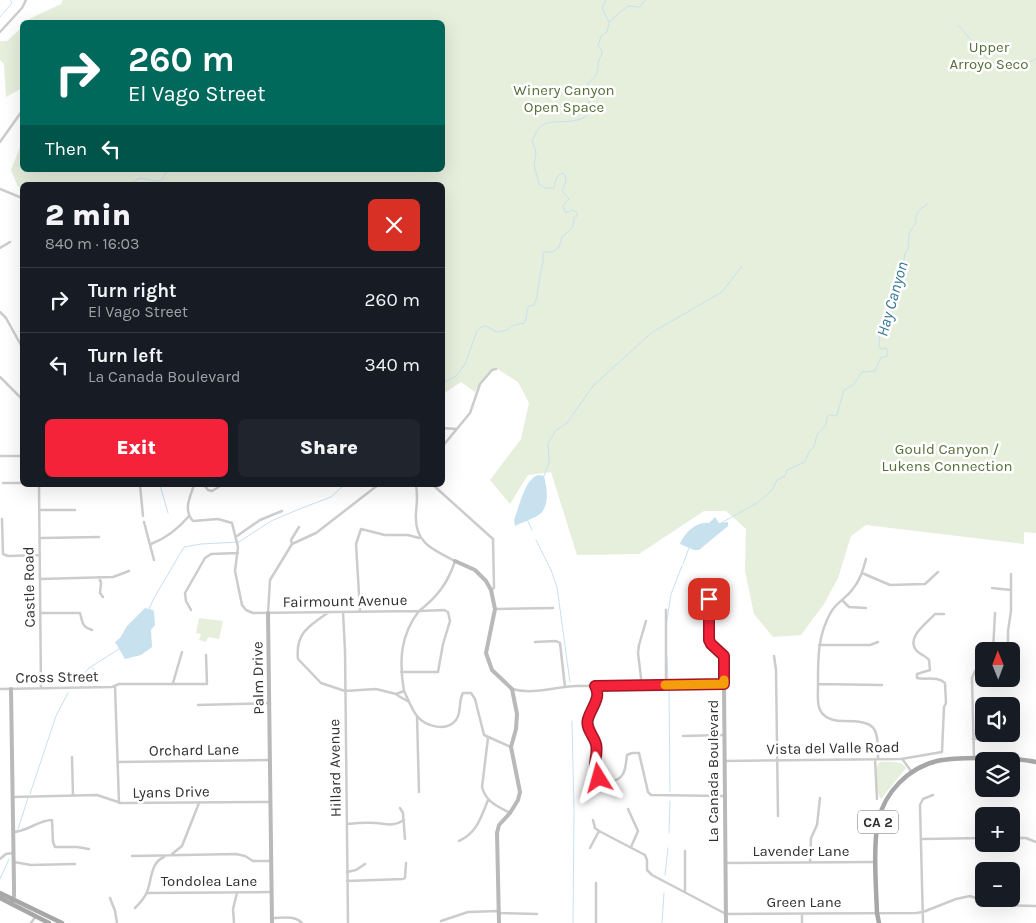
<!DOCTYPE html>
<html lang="en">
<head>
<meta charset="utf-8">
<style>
  :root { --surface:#171b24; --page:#20242c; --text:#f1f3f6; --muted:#9ea1a6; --line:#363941; --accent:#f52339 }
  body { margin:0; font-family:Karla,sans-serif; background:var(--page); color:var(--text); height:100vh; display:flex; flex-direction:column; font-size:19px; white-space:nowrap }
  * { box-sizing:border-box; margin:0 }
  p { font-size:16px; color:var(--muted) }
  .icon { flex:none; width:28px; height:28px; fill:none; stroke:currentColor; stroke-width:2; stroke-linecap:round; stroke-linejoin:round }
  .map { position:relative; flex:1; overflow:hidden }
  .panel { position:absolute; left:20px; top:182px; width:425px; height:305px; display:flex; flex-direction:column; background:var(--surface); border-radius:8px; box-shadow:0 5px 20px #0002 }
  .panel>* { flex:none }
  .top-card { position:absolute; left:20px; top:20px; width:425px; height:152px; border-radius:8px; box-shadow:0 5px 20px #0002; background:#00695c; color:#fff; overflow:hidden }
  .needle { width:32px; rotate:359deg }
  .controls { position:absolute; left:975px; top:642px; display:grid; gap:10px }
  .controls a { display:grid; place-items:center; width:45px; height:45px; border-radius:8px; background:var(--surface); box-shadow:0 5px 20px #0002; font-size:25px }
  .pin { position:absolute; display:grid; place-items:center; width:42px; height:42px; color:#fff; margin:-21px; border-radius:10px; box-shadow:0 2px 8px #0006 }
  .me { position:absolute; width:55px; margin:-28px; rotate:352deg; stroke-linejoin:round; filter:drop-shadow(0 0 4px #0008) }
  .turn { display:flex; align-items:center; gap:18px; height:105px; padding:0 25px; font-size:22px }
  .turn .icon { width:65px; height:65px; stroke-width:2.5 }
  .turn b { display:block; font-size:35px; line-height:42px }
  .then { display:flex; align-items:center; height:48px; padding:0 25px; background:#0003; gap:10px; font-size:19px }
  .round { display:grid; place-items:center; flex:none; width:52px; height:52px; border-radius:8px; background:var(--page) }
  .head { display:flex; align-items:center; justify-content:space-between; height:85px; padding:0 25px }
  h1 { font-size:30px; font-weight:800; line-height:38px }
  .cta { display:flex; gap:10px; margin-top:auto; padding:10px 25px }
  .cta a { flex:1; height:58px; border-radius:8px; background:var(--accent); color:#fff; font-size:20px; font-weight:800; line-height:58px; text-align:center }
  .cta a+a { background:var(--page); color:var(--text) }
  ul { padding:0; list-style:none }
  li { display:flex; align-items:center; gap:15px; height:65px; padding:0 25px; border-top:1px solid var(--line) }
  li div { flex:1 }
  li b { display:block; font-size:19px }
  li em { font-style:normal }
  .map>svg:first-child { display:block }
  .green { fill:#e6eedc }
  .water { fill:#c7e1ef }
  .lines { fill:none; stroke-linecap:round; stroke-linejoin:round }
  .stream { stroke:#c7e1ef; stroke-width:1 }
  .street { stroke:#ccc; stroke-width:2.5 }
  .secondary { stroke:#b9b9b9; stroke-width:4 }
  .primary { stroke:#a7a7a7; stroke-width:4.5 }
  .route-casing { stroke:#9f1725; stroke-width:12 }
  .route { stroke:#f52339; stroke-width:9 }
  .slow { stroke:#f59e0b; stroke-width:9 }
  .labels { text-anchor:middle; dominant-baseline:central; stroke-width:5; stroke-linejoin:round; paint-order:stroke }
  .shield { fill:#fff; stroke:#6d6d6d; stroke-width:1 }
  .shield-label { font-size:14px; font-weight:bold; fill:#2f2f2f }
  .park-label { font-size:15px; fill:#546f38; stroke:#fff }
  .street-label { font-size:15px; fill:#2f2f2f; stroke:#fff }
  .water-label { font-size:16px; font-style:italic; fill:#357699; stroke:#fff }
</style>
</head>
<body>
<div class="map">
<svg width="1036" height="923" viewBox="0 0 1036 923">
  <rect width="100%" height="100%" fill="#fff"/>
  <path class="green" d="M 63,0 L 1036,0 L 1036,533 L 1024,532 L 1024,544 L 866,525 L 851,536 L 838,578 L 824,604 L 801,635 L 773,637 L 754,614 L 745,571 L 746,529 L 726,511 L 704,511 L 639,554 L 577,555 L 551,472 L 528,475 L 510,504 L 490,480 L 521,439 L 529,403 L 518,382 L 496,368 L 481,381 L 475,392 L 461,382 L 443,394 L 442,185 L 22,185 L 22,187 L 18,187 L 11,170 L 20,147 L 22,147 L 22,170 L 442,170 L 442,22 L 27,22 L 29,19 L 61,4 Z
    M 22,27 L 22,88 L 6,97 L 4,64 L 0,60 L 0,41 L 7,41 Z
    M 199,618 L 223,621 L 219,639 L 208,637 L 206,642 L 199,640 L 201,634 L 196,633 Z
    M 880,762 C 889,762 902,760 906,768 L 881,799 C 876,791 873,769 880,762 Z"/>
  <path class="water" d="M 539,475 L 544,476 C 547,488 550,505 540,514 C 537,517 521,523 515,526 L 514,520 C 519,508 525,477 539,475 Z
    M 715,517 L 719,523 L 728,522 L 728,526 L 699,550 L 694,550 L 680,544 C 684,533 697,521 709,523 Z
    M 145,608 L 153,610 L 154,612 L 155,625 L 151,630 L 152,647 L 141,655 L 125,659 L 115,642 L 120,638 L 127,626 Z"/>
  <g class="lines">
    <path class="stream" d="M 606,0 C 599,9 605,13 609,22
      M 0,17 L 12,3 L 10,0
      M 609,22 L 628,6 L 640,7 L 645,0
      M 958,25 L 990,62 L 1014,63 L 1021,66 L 1036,59
      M 179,170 L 180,170
      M 127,185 L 140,178 L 155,181 L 162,180 L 166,173 L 171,170
      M 442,384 L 456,376 L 465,364 L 477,331 L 481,327 L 486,326 L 494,331 L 499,332 L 507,330 L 511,326 L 524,323 C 528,316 526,310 529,306 L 534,305 C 538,296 538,287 540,277 C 541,268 544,263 543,253 L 546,252 L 553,252 L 559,247 L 562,237 L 573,227 L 574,218 L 577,216 L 577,212 L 572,210 L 569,212 L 565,212 L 563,206 L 569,199 L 562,191 L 566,181 L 565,175 L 563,173 C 555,176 556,181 554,188 L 545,188 L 539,184 L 534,165 L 536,152 L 532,141 C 534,137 537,129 540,127 C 550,117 570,126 585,117 C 596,110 583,94 588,84 C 590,80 594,78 596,75 C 599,70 597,65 599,60 C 600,57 602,56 602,53 C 602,49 600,48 598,46 L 601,36 L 607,32 L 609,23
      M 544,476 L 549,463 L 548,443 L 556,430 L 567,423 L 593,386 L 651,333 L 722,292 L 742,266
      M 160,485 L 168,513
      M 527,519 L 532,530
      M 721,523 L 757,503 L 772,490 L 777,480 L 785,476 L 787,470 L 805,462 L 809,452 L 814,446 L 817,435 L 826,425 L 827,417 L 830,415 L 835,416 L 837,415 L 844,390 L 854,384 L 862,372 L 875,371 L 881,357 L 886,357 L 888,353 L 886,348 L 881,349 L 879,346 L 880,328 L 887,323 C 887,319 887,314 888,311 C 893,298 903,285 900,272 L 903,266 L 905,253 L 908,249 L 909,233 L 916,222 C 914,213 920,209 927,204
      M 536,540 L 551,570 L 557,587 L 570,682
      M 683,564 L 689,548
      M 149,609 L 154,598 L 184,547 L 201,544 L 239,542 L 271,521 L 302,508 L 331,497 L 344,485
      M 667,620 L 671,594 L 682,566
      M 667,657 L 668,683
      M 92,668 L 95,670 L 96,677
      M 76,683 L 89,668 L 119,649
      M 669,688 L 670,792
      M 572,721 L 574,811 L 573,923
      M 30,794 L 56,716 L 68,693
      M 18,829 L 28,798
      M 669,833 L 670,801
      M 665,875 L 668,848
      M 0,879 L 9,859
      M 662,923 L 664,893"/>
    <path class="street" d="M 0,32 L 22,8 L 26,0
      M 0,142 L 22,111
      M 0,189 L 22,198
      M 0,248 L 10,242
      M 0,312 L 6,318 L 22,347
      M 0,377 L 22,399
      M 442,428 L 456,429
      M 442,447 L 470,413 L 480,384 L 492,370 L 496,369
      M 0,456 L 22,456
      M 3,483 L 22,483
      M 39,485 L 41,688
      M 140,485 L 143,516
      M 194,485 C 190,497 183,510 193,521 L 218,519 L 232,523 L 238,547 L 235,571 L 242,605 L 246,610 L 253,613 L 419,611 C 437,597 448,583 455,561 C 431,549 414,542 416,513 C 417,501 418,496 416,485
      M 204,485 L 208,490 L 212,491 L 222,485
      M 433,485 L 493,539 L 494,588 L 491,590
      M 39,510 L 75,510
      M 2,519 L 3,554 L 8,556 L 40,555
      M 144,522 L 154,560
      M 237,536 L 260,520 L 282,511
      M 41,538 L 99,537
      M 151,544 C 167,538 178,529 189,516
      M 292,544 L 291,540 L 299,527
      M 866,559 C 863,570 860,581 852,590 C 846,598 836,603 831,612 C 817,636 818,661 818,687 C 818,697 816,709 825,716 C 830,720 837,721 843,721 C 877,721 878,727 878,759
      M 862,573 L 890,585 L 925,584 L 938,572
      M 99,577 L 101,583 L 100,593 L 103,597
      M 40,579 L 113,577 L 129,571
      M 992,588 L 1011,590
      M 842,600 L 849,607 L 866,608
      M 495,609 L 553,608
      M 191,610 L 186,601 L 185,593 L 205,558 L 211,554 L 238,553
      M 666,610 L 666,685
      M 360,611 L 356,544 L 361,529 L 385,535 L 408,535 L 419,538
      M 329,612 C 310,625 295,633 298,659 L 321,683 L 345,691 L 376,689 L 396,694 L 404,691 C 408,699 412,710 417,716 C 426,727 447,732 456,720 C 462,712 458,701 463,693 L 471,693 L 475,699 L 484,735 L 511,747
      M 343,612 L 345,651 L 348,923
      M 41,613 L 80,613 C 83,623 81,626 92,630
      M 268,613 L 270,580 L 292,544 L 316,533 L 378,485
      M 535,642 L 556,641 L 560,643 L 565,687
      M 819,645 L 870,645 L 878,642
      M 993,651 L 995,613
      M 1008,651 L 1008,631 L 1011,611 L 1011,574
      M 774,656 L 776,670 L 778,816
      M 401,672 L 438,672 L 443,644 L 450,621 L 448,612 L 444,610 L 419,611 C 400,635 399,662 404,691
      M 173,683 L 182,652
      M 818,684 L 882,685
      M 115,686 L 119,803
      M 595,686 C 602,697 591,708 588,719 C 586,729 594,736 596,745 C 599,754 590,767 597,775 C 603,784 618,783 623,774 C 626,769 626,761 627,755 L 632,753 L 639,753 L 648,792 L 651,795 L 724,796
      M 642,686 L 638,653 L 639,645 L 646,621
      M 0,689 L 112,687 L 119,684 L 207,684 L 206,655
      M 512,689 C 534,695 554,687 576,686 L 724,684 L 724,656 L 710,642 L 708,604 C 710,592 718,592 728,592
      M 397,695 L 409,702
      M 198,705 L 270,703
      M 996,705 L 997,706
      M 417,716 L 419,792
      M 683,736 L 723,735
      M 488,738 L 482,787 C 486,802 497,806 510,813
      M 973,739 L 1002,738 L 1002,734
      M 72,757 L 73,795
      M 974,758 L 972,678 L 975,671 L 984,669
      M 875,759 L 877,799
      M 903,760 L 911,771
      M 725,761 L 901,759 L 942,752 L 944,707 L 946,703 L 945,683 C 937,676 927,680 917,678 L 917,674 L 930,670 L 929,660 C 926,656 919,654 916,650 C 906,637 927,623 935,614 L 944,614
      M 118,762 L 270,760
      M 13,797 L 97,795 L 121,803 L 270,802
      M 400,808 L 403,813 L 405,839
      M 628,809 L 638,831 L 631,847
      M 593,820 L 595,828 L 599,831 L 645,855 L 647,860 L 647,870 L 652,875 L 726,914 L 916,913 L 923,912 L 956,899 L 970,896 L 996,905 L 1036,906
      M 347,824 C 356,823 366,822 376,823 C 387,824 393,827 404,820
      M 13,832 C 27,832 38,820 52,820 L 53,842 L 55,847 L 77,847 L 89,849
      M 1011,838 L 1026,838 L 1036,842
      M 922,839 L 984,838
      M 459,841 C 477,833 481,817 488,800
      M 590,848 L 599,831
      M 685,851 L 685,891
      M 172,854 L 182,846 L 199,803
      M 132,856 L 236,854 L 245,856 L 253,861 L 270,861
      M 0,859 L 6,854 L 13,853
      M 14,862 L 31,865 L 75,864
      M 810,862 L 811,838 L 817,825 L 820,798
      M 726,863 L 875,862
      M 347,872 L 356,870 L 365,864
      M 347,881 L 403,879 L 405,878 L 406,863
      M 596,883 L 596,923
      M 147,893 L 272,892
      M 110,898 L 115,911 L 117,923
      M 135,908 C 139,904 145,897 147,892 C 152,880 150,863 164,857
      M 499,913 L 537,914
      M 802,914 L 802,923
      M 272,918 C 282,918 295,915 302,923
      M 441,921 L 468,912 L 499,911
      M 31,923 L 36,916
      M 234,923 L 233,909 L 237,893
      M 923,923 L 920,805 L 923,799 L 933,795"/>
    <path class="secondary" d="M 455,561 L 475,570 L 486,581 L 491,590 L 495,609 L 486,653 L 492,670 L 512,689 L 517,714 L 516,729 L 511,747 L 520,792 L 518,800 L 510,813 L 499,825 L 497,833 L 499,923
      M 268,613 L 272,923
      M 724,684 L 726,923
      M 11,689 L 14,885 L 14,896 L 11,904"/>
    <path class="primary" d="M 0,893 L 62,923
      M 0,898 L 49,923
      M 879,923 L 877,913 C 876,886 873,847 878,821 C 885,792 908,768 937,761 C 950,758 965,758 979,758 C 998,758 1017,758 1036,762"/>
  </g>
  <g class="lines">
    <g class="route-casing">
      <path id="route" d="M 599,778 C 590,767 599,756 596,744 C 594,736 585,728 588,719 C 591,708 602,697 595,686 L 724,684 L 724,656 L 711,644 L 709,640 L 709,599"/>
    </g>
    <use href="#route" class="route"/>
    <path class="slow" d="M 665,685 L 724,684 L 724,680"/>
  </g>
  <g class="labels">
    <rect class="shield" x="858" y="810.5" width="40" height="23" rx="4"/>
    <g class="shield-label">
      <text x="878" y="822">CA 2</text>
    </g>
    <g class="park-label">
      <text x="989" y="47">Upper<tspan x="989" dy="17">Arroyo Seco</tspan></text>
      <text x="564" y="90">Winery Canyon<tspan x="564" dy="17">Open Space</tspan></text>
      <text x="947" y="449">Gould Canyon /<tspan x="947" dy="17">Lukens Connection</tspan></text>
    </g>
    <g class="street-label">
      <text transform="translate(29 587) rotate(-91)">Castle Road</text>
      <text transform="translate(345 601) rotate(-1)">Fairmount Avenue</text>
      <text transform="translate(57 677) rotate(-1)">Cross Street</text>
      <text transform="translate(258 678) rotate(-91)">Palm Drive</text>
      <text transform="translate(833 748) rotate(-1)">Vista del Valle Road</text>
      <text transform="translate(194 750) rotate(-1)">Orchard Lane</text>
      <text transform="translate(335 768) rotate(-91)">Hillard Avenue</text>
      <text transform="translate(713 771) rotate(-90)">La Canada Boulevard</text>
      <text transform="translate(171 792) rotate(-1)">Lyans Drive</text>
      <text x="801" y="851">Lavender Lane</text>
      <text x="209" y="881">Tondolea Lane</text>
      <text x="804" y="902">Green Lane</text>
    </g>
    <g class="water-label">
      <text transform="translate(892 299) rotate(-74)">Hay Canyon</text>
    </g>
  </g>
</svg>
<div class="controls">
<a><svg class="needle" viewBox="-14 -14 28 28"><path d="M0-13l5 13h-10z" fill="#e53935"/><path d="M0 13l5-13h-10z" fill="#9ea1a6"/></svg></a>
<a><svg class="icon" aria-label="sound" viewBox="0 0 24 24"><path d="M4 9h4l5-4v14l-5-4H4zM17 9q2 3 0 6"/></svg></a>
<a><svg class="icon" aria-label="layers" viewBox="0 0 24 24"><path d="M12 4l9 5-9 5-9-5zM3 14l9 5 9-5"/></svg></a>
<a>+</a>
<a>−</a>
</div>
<div class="pin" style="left:709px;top:599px;background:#d93025"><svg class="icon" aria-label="arrive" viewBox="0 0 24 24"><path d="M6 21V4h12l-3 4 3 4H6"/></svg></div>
<svg class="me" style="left:599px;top:778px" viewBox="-20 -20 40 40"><path d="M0-17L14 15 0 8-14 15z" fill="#f52339" stroke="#fff" stroke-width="4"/></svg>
<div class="top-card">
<div class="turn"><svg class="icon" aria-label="right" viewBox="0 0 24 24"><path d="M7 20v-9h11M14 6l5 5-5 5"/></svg><div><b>260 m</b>El Vago Street</div></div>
<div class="then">Then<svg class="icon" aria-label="left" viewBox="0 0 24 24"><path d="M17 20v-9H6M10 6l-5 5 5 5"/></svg></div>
</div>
<section class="panel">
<div class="head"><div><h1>2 min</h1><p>840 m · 16:03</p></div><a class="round" style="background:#d93025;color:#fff"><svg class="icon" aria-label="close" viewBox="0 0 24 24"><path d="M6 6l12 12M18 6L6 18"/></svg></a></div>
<ul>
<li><svg class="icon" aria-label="right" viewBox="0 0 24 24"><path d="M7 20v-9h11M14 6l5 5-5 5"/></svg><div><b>Turn right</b><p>El Vago Street</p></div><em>260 m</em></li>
<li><svg class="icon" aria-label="left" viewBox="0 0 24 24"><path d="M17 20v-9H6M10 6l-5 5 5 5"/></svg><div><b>Turn left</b><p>La Canada Boulevard</p></div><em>340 m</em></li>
</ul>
<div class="cta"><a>Exit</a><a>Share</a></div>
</section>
</div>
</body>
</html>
